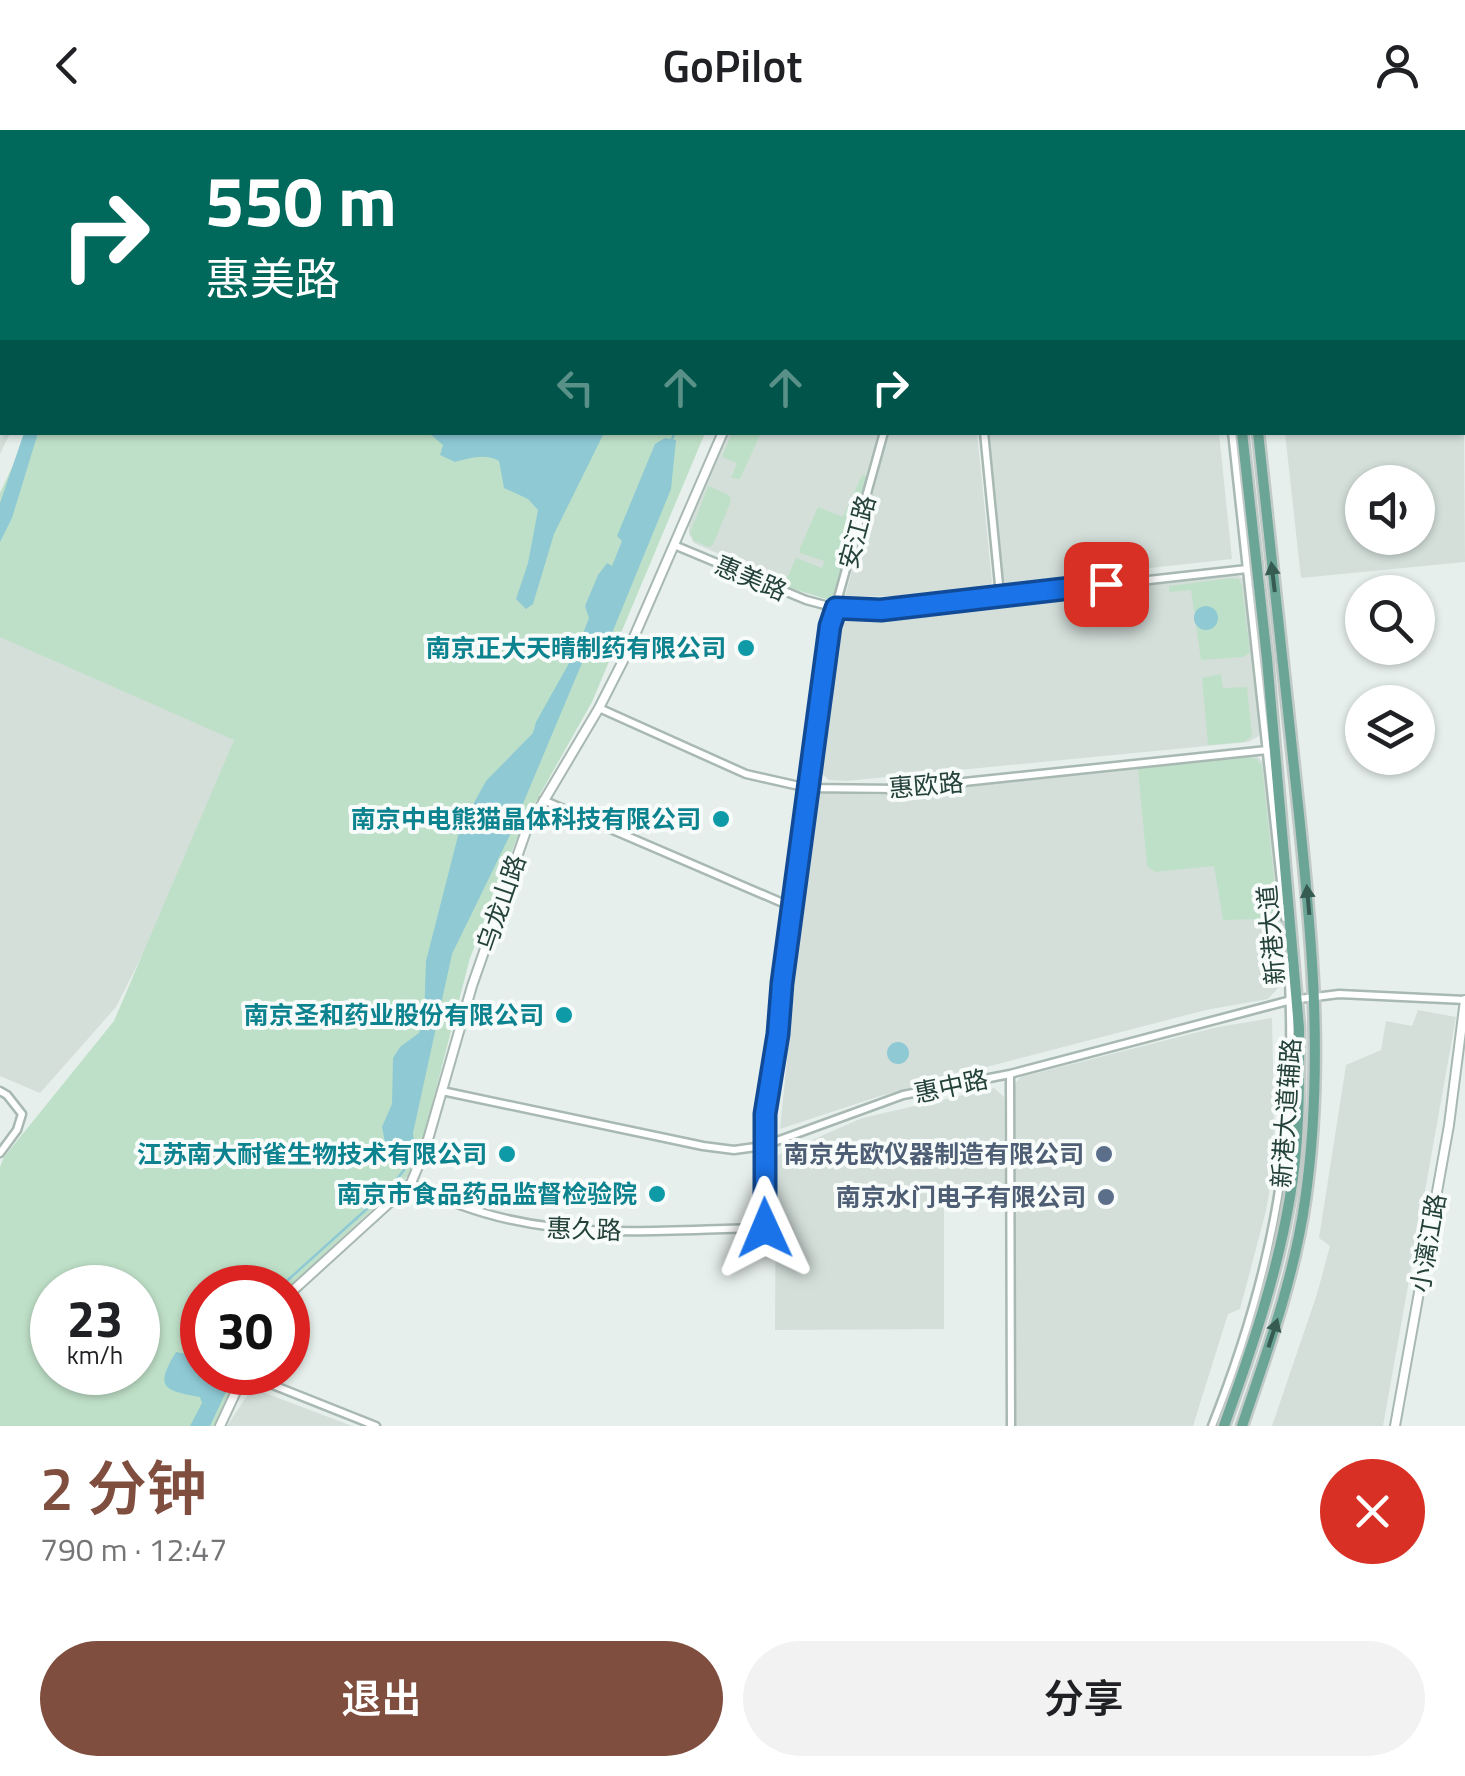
<!DOCTYPE html>
<html lang="zh">
<head>
<meta charset="utf-8">
<style>
  :root { --surface:#fff; --page:#f2f2f2; --text:#202124; --muted:#757577; --accent:#7f4e3f }
  body { margin:0; font-family:"Titillium Web","Noto Sans SC",sans-serif; background:var(--page); color:var(--text); height:100vh; display:flex; flex-direction:column; font-size:38px; white-space:nowrap }
  * { box-sizing:border-box; margin:0 }
  p { font-size:32px; color:var(--muted) }
  .icon { flex:none; width:55px; height:55px; fill:none; stroke:currentColor; stroke-width:2; stroke-linecap:round; stroke-linejoin:round }
  .map { position:relative; height:1296px; overflow:hidden }
  .sheet { display:flex; flex-direction:column; background:var(--surface); flex:1 }
  .sheet>* { flex:none }
  .top-card { position:absolute; left:0px; top:0px; width:1465px; height:305px; box-shadow:0 2px 8px #0004; background:#00695c; color:#fff; overflow:hidden }
  .tools { position:absolute; left:1345px; top:335px; display:grid; gap:20px }
  .tools a { display:grid; place-items:center; width:90px; height:90px; border-radius:50%; background:var(--surface); box-shadow:0 2px 8px #0004; font-size:50px }
  .speed { position:absolute; left:30px; top:1135px; display:flex; gap:20px; font-size:50px; font-weight:700; text-align:center }
  .speed>* { display:grid; place-content:center; width:130px; height:130px; border-radius:50%; background:var(--surface); box-shadow:0 2px 8px #0004; line-height:1 }
  .speed small { font-size:25px; font-weight:400 }
  .speed .limit { border:15px solid #d22; background:#fff; color:#111 }
  .pin { position:absolute; display:grid; place-items:center; width:85px; height:85px; color:#fff; margin:-42px; border-radius:20px; box-shadow:0 5px 15px #0006 }
  .me { position:absolute; width:110px; margin:-55px; rotate:359deg; stroke-linejoin:round; filter:drop-shadow(0 0 8px #0008) }
  .turn { display:flex; align-items:center; gap:35px; height:210px; padding:0 40px; font-size:45px }
  .turn .icon { width:130px; height:130px; stroke-width:2.5 }
  .turn b { display:block; font-size:70px; line-height:85px }
  .lanes { display:flex; align-items:center; height:95px; padding:0 40px; background:#0003; justify-content:center; gap:50px; direction:ltr }
  .lanes .off { opacity:.35 }
  .round { display:grid; place-items:center; flex:none; width:105px; height:105px; border-radius:52px; background:var(--page) }
  .headline { display:flex; align-items:center; justify-content:space-between; height:170px; padding:0 40px }
  h1 { font-size:60px; font-weight:600; line-height:75px; color:var(--accent) }
  .button { display:flex; gap:20px; margin-top:auto; padding:20px 40px }
  .button a { flex:1; height:115px; border-radius:60px; background:var(--accent); color:#fff; font-size:40px; font-weight:600; line-height:115px; text-align:center }
  .button a+a { background:var(--page); color:var(--text) }
  header { display:flex; justify-content:space-between; align-items:center; height:130px; padding:0 40px; background:var(--surface); font-size:45px; font-weight:600 }
  .map>svg:first-child { display:block }
  .built { fill:#d4dfda; fill-rule:evenodd }
  .green { fill:#bfe0c8; fill-rule:evenodd }
  .water { fill:#8ec9d4 }
  .lines { fill:none; stroke-linecap:round; stroke-linejoin:round }
  .stream { stroke:#8ec9d4; stroke-width:2.5 }
  .minor-casing { stroke:#a8b8b2; stroke-width:11 }
  .tertiary-casing { stroke:#a8b8b2; stroke-width:12 }
  .primary-casing { stroke:#c2cac8; stroke-width:15 }
  .minor { stroke:#fff; stroke-width:6 }
  .tertiary { stroke:#fff; stroke-width:8 }
  .primary { stroke:#6aa596; stroke-width:10 }
  .oneway { fill:#365b51 }
  .route-casing { stroke:#114b97; stroke-width:25 }
  .route { stroke:#1a73e8; stroke-width:18 }
  .culture-dot { fill:#0f9aa8; stroke:#f7fbf9; stroke-width:4 }
  .service-dot { fill:#5c6f8a; stroke:#f7fbf9; stroke-width:4 }
  .labels { text-anchor:middle; dominant-baseline:central; stroke-width:8; stroke-linejoin:round; paint-order:stroke }
  .street-label { font-size:25px; fill:#24423a; stroke:#f7fbf9 }
  .culture-label { font-size:25px; font-weight:bold; fill:#0d838f; stroke:#f7fbf9; text-anchor:end }
  .service-label { font-size:25px; font-weight:bold; fill:#4e5e75; stroke:#f7fbf9; text-anchor:end }
</style>
</head>
<body>
<header><svg class="icon" aria-label="back" viewBox="0 0 24 24"><path d="M15 5l-7 7 7 7"/></svg>GoPilot<svg class="icon" aria-label="person" viewBox="0 0 24 24"><circle cx="12" cy="8" r="4"/><path d="M4 21q1-7 8-7t8 7"/></svg></header>
<div class="map">
<svg width="1465" height="1296" viewBox="0 0 1465 1296">
  <rect width="100%" height="100%" fill="#e6efeb"/>
  <path class="built" d="M 0,0 L 151,0 L 2,2 L 2,91 Z
    M 0,119 L 2,302 L 10,303 L 0,324 Z
    M 1463,164 L 1465,432 L 1301,448 L 1285,303 L 1462,302 ZM 1362,352 L 1418,352 L 1418,408 L 1362,408 Z
    M 729,303 L 878,303 L 832,469 L 808,463 L 694,413 L 689,404 L 689,394 Z
    M 889,303 L 977,303 L 992,452 L 989,456 L 896,466 L 845,467 Z
    M 989,303 L 1219,303 L 1232,429 L 1004,454 Z
    M 1208,446 L 1239,446 L 1244,450 L 1261,597 L 1259,606 L 1248,612 L 846,651 L 829,650 L 820,642 L 843,485 L 865,488 Z
    M 0,492 L 243,603 L 163,784 L 116,877 L 40,963 L 0,946 Z
    M 1245,624 L 1257,626 L 1265,634 L 1287,835 L 1279,857 L 1268,869 L 1206,880 L 948,947 L 877,967 L 780,999 L 800,801 L 804,723 L 815,662 L 879,665 Z
    M 1418,880 L 1456,887 L 1383,1296 L 1272,1296 L 1317,1164 L 1330,1116 L 1319,1108 L 1346,935 L 1381,920 L 1386,891 L 1412,896 Z
    M 1272,888 L 1275,1027 L 1266,1081 L 1240,1179 L 1228,1184 L 1193,1296 L 1014,1296 L 1013,955 L 1021,947 L 1218,897 Z
    M 994,958 L 1004,967 L 1005,1056 L 944,1057 L 944,1199 L 775,1200 L 776,1026 L 862,988 Z
    M 252,1258 L 352,1296 L 227,1296 Z"/>
  <path class="green" d="M 151,0 L 826,0 L 827,2 L 150,2 Z
    M 28,303 L 705,303 L 592,572 L 521,698 L 470,828 L 421,1017 L 409,1045 L 288,1158 L 202,1158 L 202,1242 L 238,1243 L 214,1296 L 0,1296 L 0,1037 L 4,1027 L 114,891 L 234,610 L 0,507 L 0,363 ZM 52,1158 L 138,1158 L 138,1242 L 52,1242 Z
    M 732,303 L 761,303 L 740,349 L 731,348 L 737,333 L 722,327 Z
    M 862,345 L 869,347 L 837,465 L 833,471 L 783,456 L 796,428 L 822,438 L 824,431 L 800,423 L 800,418 L 818,377 L 843,387 Z
    M 708,356 L 729,365 L 731,371 L 713,415 L 709,417 L 694,411 L 690,403 Z
    M 1231,448 L 1239,449 L 1242,456 L 1250,523 L 1243,527 L 1201,530 L 1191,460 L 1169,462 L 1169,456 Z
    M 1221,544 L 1223,558 L 1247,557 L 1252,606 L 1244,612 L 1208,615 L 1202,548 Z
    M 1244,626 L 1257,629 L 1262,636 L 1280,805 L 1263,807 L 1261,789 L 1223,790 L 1214,736 L 1155,742 L 1147,736 L 1138,638 Z"/>
  <path class="water" d="M 24,303 L 38,303 L 12,388 L 0,412 L 0,373 Z
    M 429,303 L 604,303 L 554,404 L 533,474 L 526,479 L 516,469 L 528,433 L 538,380 L 528,369 L 504,358 L 499,331 C 486,323 469,328 455,332 L 440,325 L 443,315 Z
    M 665,308 L 676,310 L 671,359 L 608,513 L 587,521 L 509,707 L 452,824 L 413,1003 L 415,1022 L 404,1040 L 400,1034 L 403,1023 L 385,1012 L 382,997 L 392,974 L 393,928 L 400,917 L 419,903 L 424,889 L 426,831 L 460,698 L 486,651 L 533,603 L 536,592 L 577,519 L 589,488 L 585,476 L 598,445 L 607,433 L 612,436 L 622,411 L 617,406 L 655,314 Z
    M1194 488a12 12 0 1 1 24 0a12 12 0 1 1-24 0Z
    M887 923a11 11 0 1 1 22 0a11 11 0 1 1-22 0Z
    M 176,1222 L 202,1227 L 202,1242 L 235,1243 L 210,1296 L 190,1296 L 202,1273 L 200,1267 C 162,1260 155,1257 176,1222 Z"/>
  <g class="lines">
    <path class="stream" d="M 810,2 L 811,0
      M 672,309 L 675,302
      M 279,1158 L 390,1058 L 404,1040"/>
    <g class="minor-casing">
      <path id="minor" d="M 1187,0 L 1187,2
        M 1198,0 L 1198,2
        M 0,111 L 2,112
        M 984,302 L 1000,465
        M 1232,302 L 1285,788
        M 674,415 L 806,470 L 836,478 L 881,480 L 1247,439
        M 599,578 L 746,644 L 808,658 L 898,659 L 1267,620
        M 543,670 L 792,777
        M 1010,944 L 1011,1296
        M 0,961 L 7,965 L 22,984 L 17,1000 L 0,1023
        M 442,961 L 703,1016 L 734,1020 L 763,1016 L 903,965 L 1010,944 L 1291,870 L 1339,864 L 1465,870
        M 411,1053 C 528,1116 638,1100 765,1098 L 765,984 L 778,904 L 782,853 L 830,497 L 884,302
        M 245,1244 L 376,1296
        M 1212,1296 C 1276,1135 1298,1004 1288,831"/>
    </g>
    <g class="tertiary-casing">
      <path id="tertiary" d="M 849,2 L 850,0
        M 288,1165 L 411,1053 L 425,1020 L 472,856 L 526,701 L 599,578 L 627,523 L 723,302
        M 220,1296 L 245,1242
        M 1395,1296 L 1449,995 L 1465,870"/>
    </g>
    <g class="primary-casing">
      <path id="primary" d="M 1210,0 L 1210,2
        M 1227,0 L 1227,2
        M 1224,1296 C 1251,1221 1277,1145 1290,1067 C 1300,1011 1299,954 1299,898 L 1267,529 L 1242,302
        M 1242,1296 C 1267,1222 1294,1148 1305,1071 C 1325,932 1311,795 1296,656 C 1284,538 1270,420 1258,302"/>
    </g>
    <use href="#minor" class="minor"/>
    <use href="#tertiary" class="tertiary"/>
    <use href="#primary" class="primary"/>
  </g>
  <defs><path id="oneway-solid" d="M-6-.8H1V-3.2L6.5 0L1 3.2V.8H-6Z" transform="scale(2.5)"/></defs>
  <g class="oneway">
    <use href="#oneway-solid" transform="translate(1273 447) rotate(-97)"/>
    <use href="#oneway-solid" transform="translate(1308 770) rotate(-95)"/>
    <use href="#oneway-solid" transform="translate(1273 1203) rotate(-72)"/>
  </g>
  <g class="lines">
    <g class="route-casing">
      <path id="route" d="M 765,1098 L 765,984 L 778,904 L 782,853 L 830,496 L 836,478 L 881,480 L 1106,454"/>
    </g>
    <use href="#route" class="route"/>
  </g>
  <g class="culture-dot">
    <circle cx="746" cy="518" r="10"/>
    <circle cx="721" cy="689" r="10"/>
    <circle cx="564" cy="885" r="10"/>
    <circle cx="507" cy="1024" r="10"/>
    <circle cx="657" cy="1064" r="10"/>
  </g>
  <g class="service-dot">
    <circle cx="1104" cy="1024" r="10"/>
    <circle cx="1106" cy="1067" r="10"/>
  </g>
  <g class="labels">
    <g class="street-label">
      <text transform="translate(857 402) rotate(-75)">安江路</text>
      <text transform="translate(751 448) rotate(23)">惠美路</text>
      <text transform="translate(926 655) rotate(-5)">惠欧路</text>
      <text transform="translate(501 773) rotate(-71)">乌龙山路</text>
      <text transform="translate(1271 805) rotate(-95)">新港大道</text>
      <text transform="translate(951 956) rotate(-12)">惠中路</text>
      <text transform="translate(1286 983) rotate(-86)">新港大道辅路</text>
      <text transform="translate(584 1099) rotate(2)">惠久路</text>
      <text transform="translate(1428 1113) rotate(-80)">小漓江路</text>
    </g>
    <g class="culture-label">
      <text x="726" y="518">南京正大天晴制药有限公司</text>
      <text x="701" y="689">南京中电熊猫晶体科技有限公司</text>
      <text x="544" y="885">南京圣和药业股份有限公司</text>
      <text x="487" y="1024">江苏南大耐雀生物技术有限公司</text>
      <text x="637" y="1064">南京市食品药品监督检验院</text>
    </g>
    <g class="service-label">
      <text x="1084" y="1024">南京先欧仪器制造有限公司</text>
      <text x="1086" y="1067">南京水门电子有限公司</text>
    </g>
  </g>
</svg>
<div class="tools">
<a><svg class="icon" aria-label="sound" viewBox="0 0 24 24"><path d="M4 9h4l5-4v14l-5-4H4zM17 9q2 3 0 6"/></svg></a>
<a><svg class="icon" aria-label="search" viewBox="0 0 24 24"><circle cx="10" cy="10" r="6"/><path d="M15 15l6 6"/></svg></a>
<a><svg class="icon" aria-label="layers" viewBox="0 0 24 24"><path d="M12 4l9 5-9 5-9-5zM3 14l9 5 9-5"/></svg></a>
</div>
<div class="speed"><div>23<small>km/h</small></div><div class="limit">30</div></div>
<div class="pin" style="left:1106px;top:454px;background:#d93025"><svg class="icon" aria-label="arrive" viewBox="0 0 24 24"><path d="M6 21V4h12l-3 4 3 4H6"/></svg></div>
<svg class="me" style="left:765px;top:1098px" viewBox="-20 -20 40 40"><path d="M0-17L14 15 0 8-14 15z" fill="#1a73e8" stroke="#fff" stroke-width="4"/></svg>
<div class="top-card">
<div class="turn"><svg class="icon" aria-label="right" viewBox="0 0 24 24"><path d="M7 20v-9h11M14 6l5 5-5 5"/></svg><div><b>550 m</b>惠美路</div></div>
<div class="lanes"><svg class="icon off" aria-label="left" viewBox="0 0 24 24"><path d="M17 20v-9H6M10 6l-5 5 5 5"/></svg><svg class="icon off" aria-label="ahead" viewBox="0 0 24 24"><path d="M12 20V5M6 11l6-6 6 6"/></svg><svg class="icon off" aria-label="ahead" viewBox="0 0 24 24"><path d="M12 20V5M6 11l6-6 6 6"/></svg><svg class="icon" aria-label="right" viewBox="0 0 24 24"><path d="M7 20v-9h11M14 6l5 5-5 5"/></svg></div>
</div>
</div>
<section class="sheet">
<div class="headline"><div><h1>2 分钟</h1><p>790 m · 12:47</p></div><a class="round" style="background:#d93025;color:#fff"><svg class="icon" aria-label="close" viewBox="0 0 24 24"><path d="M6 6l12 12M18 6L6 18"/></svg></a></div>
<div class="button"><a>退出</a><a>分享</a></div>
</section>
</body>
</html>
